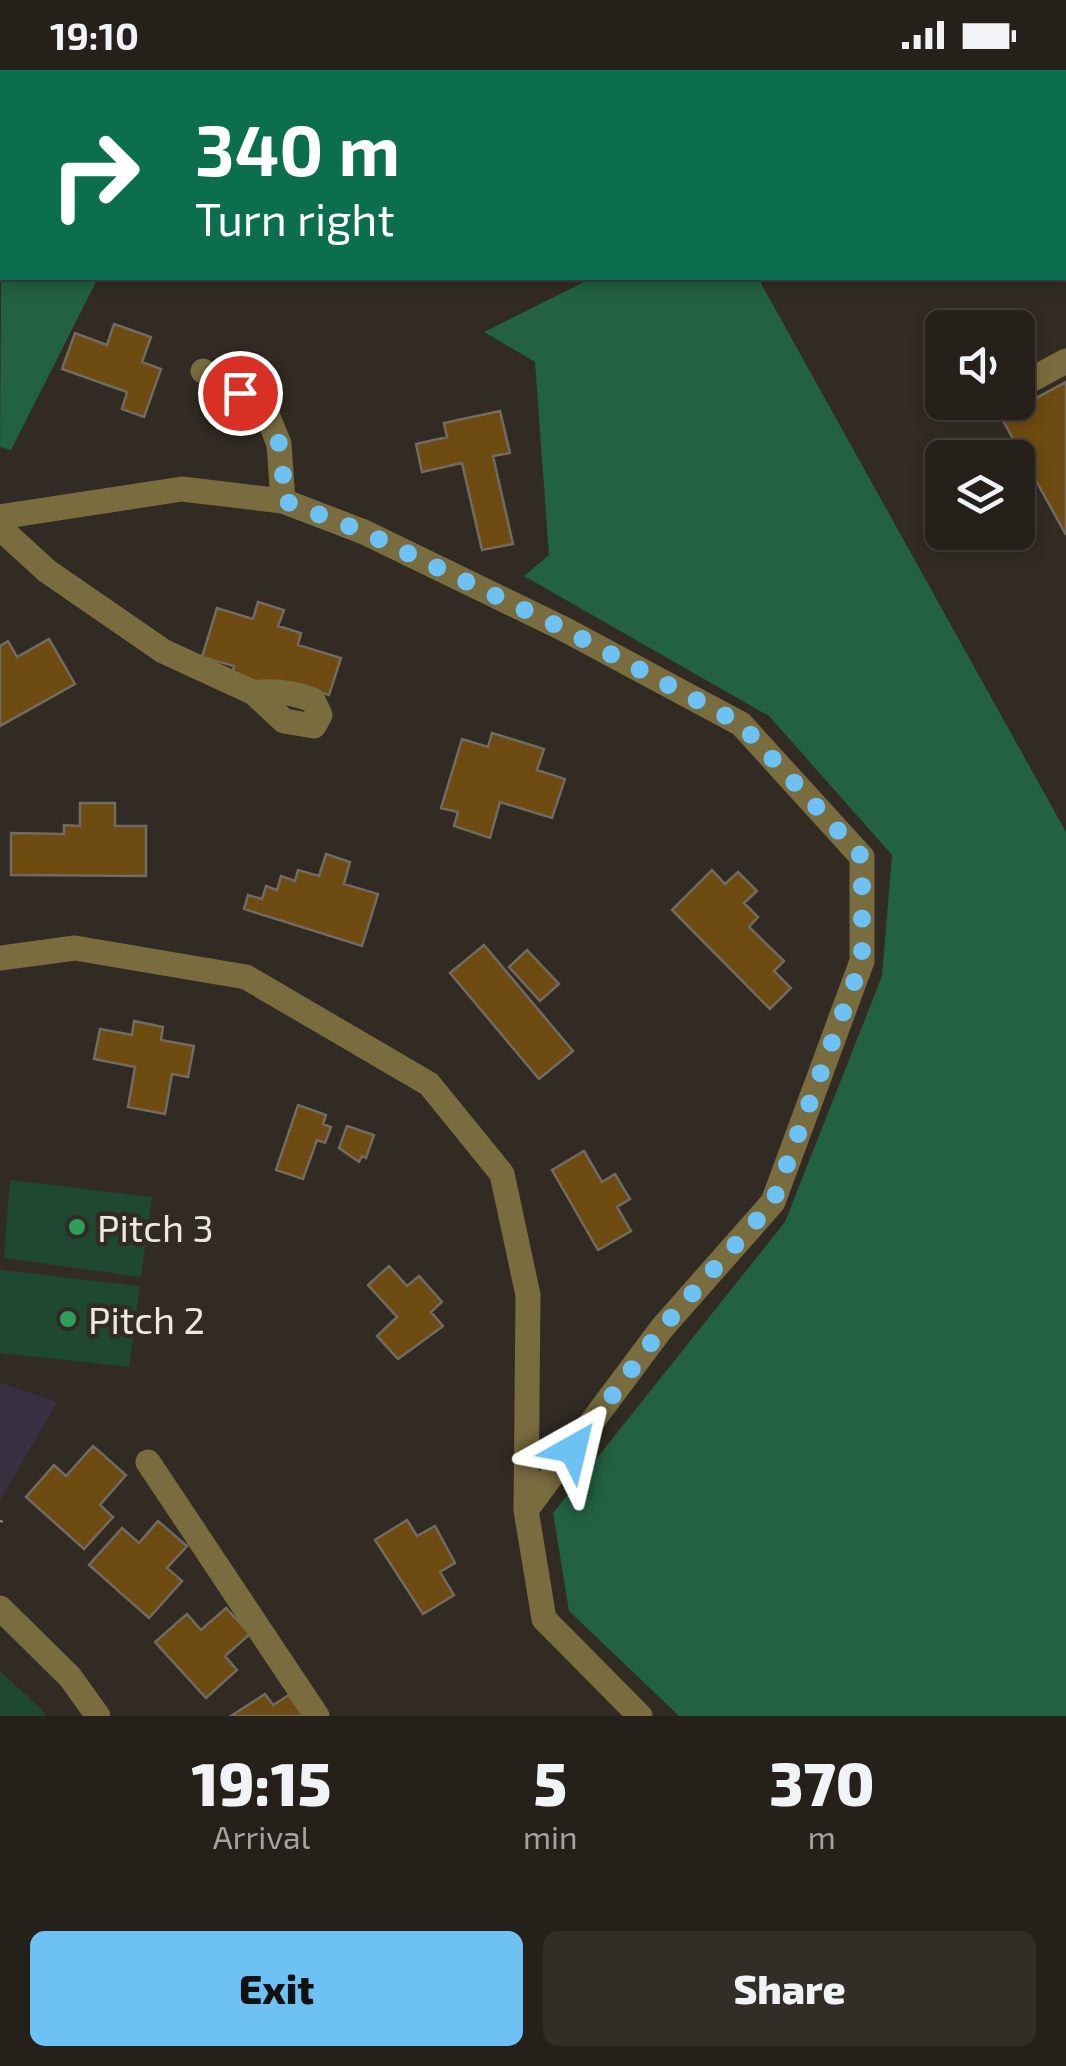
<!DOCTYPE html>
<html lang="en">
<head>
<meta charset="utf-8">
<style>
  :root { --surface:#25201a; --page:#312d27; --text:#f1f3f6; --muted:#a3a3a2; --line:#423e39; --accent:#6dc2f3 }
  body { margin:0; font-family:"Exo 2",sans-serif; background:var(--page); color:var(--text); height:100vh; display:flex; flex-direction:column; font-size:38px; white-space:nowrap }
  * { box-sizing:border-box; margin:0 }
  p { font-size:32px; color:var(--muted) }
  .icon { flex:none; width:55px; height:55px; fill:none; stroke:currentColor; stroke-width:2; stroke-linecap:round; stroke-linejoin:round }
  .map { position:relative; height:1646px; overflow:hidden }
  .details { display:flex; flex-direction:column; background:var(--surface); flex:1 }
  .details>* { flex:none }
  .hud { position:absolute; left:0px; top:0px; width:1068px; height:210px; box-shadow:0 5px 15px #0003,0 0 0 2px var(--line); background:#0b6e4f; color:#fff; overflow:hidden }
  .controls { position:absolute; left:925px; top:240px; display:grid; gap:20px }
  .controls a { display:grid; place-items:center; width:110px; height:110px; border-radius:15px; background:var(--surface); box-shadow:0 5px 15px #0003,0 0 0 2px var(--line); font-size:50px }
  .pin { position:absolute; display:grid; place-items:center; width:85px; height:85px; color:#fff; margin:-42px; border:5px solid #fff; border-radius:50%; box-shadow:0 2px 10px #0007 }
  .me { position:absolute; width:110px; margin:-55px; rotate:37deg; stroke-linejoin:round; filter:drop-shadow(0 0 8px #0008) }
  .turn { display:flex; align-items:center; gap:35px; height:210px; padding:0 30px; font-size:45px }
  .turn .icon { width:130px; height:130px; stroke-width:2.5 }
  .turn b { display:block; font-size:70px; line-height:85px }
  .eta { display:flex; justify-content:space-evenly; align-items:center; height:170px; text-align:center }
  .eta b { font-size:60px; font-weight:800; line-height:70px }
  .action { display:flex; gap:20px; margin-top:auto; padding:20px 30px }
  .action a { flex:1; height:115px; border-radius:15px; background:var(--accent); color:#111; font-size:40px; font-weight:800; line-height:115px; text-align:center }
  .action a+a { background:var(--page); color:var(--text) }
  .status { display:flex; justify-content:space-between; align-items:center; height:70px; padding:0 50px; background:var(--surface); direction:ltr }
  .status svg { height:28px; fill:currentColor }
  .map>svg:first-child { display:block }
  .commercial { fill:#373041 }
  .green { fill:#1f4832 }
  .forest { fill:#226241 }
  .building { fill:#6e4b11; stroke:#726b62; stroke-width:2.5 }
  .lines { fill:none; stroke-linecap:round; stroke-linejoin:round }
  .path { stroke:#8c8780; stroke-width:5; stroke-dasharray:2.5 8; stroke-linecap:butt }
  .minor { stroke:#796c3f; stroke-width:25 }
  .route { stroke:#6dc2f3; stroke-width:18; stroke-dasharray:0 32.4 }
  .leisure-dot { fill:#2e9e5b; stroke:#312b23; stroke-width:4 }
  .labels { text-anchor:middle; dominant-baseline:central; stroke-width:9; stroke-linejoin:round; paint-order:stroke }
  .poi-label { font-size:38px; fill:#ebe7e1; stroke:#312b23; text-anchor:start }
</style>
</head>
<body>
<div class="status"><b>19:10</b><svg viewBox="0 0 49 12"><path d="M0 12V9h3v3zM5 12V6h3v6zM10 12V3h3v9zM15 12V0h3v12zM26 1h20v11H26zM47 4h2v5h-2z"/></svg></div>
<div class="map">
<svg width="1066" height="1646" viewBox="0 0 1066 1646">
  <rect width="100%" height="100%" fill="#312b23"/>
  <path class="commercial" d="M 0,1313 L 57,1332 L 0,1431 Z"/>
  <path class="green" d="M 10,1110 L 152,1127 L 141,1207 L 4,1188 Z
    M 0,1200 L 140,1216 L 129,1297 L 0,1283 Z
    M 0,1601 L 43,1641 L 46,1646 L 0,1646 Z"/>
  <path class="forest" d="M 2,98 L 2,208 L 98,208 L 11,380 L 0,377 Z
    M 592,208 L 758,208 L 1066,762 L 1066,1646 L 679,1646 L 569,1541 L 553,1443 L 785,1152 L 882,906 L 892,785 L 769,646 L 524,506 L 549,485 L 535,292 L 484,262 Z"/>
  <path class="building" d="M 221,0 L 605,0 L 606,2 L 222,2 Z
    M 114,254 L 151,267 L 142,292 L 161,299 L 144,347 L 122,339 L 127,322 L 62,299 L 75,263 L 107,275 Z
    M 1066,312 L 1066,465 L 1001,347 Z
    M 500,341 L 510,383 L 493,386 L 513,474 L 482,480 L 462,393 L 422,402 L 416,374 L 447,367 L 444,353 Z
    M 258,532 L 284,540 L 278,556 L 301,563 L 298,575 L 341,588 L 329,625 L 301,617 L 299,624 L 232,604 L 234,596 L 202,587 L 217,538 L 253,549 Z
    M 49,569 L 75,614 L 0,656 L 0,576 L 8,571 L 17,587 Z
    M 492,663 L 544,679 L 537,700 L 565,709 L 552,748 L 500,732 L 490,768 L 454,756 L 458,742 L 441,738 L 462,669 L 488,677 Z
    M 80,733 L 115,733 L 115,756 L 146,756 L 146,806 L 11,805 L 11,763 L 64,764 L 64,755 L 80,756 Z
    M 326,784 L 350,792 L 344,814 L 378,824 L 362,876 L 244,839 L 248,825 L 262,829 L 266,816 L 277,820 L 281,806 L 295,811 L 298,800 L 319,806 Z
    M 712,800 L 725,814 L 738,802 L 757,821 L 744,833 L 758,847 L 749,857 L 784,891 L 774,901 L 791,918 L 770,939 L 672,840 Z
    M 484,875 L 573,981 L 539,1009 L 450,903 Z
    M 527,880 L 559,914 L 540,931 L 509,897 Z
    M 134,951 L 163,957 L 161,970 L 194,976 L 188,1007 L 172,1004 L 165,1044 L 128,1037 L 135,997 L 94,989 L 100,959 L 132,965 Z
    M 298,1035 L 326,1045 L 323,1054 L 331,1057 L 325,1073 L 317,1070 L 303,1109 L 276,1100 Z
    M 347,1056 L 374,1065 L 366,1088 L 362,1086 L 359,1092 L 339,1078 Z
    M 584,1081 L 602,1112 L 615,1104 L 630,1129 L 617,1137 L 631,1161 L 598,1180 L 552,1100 Z
    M 389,1196 L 407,1216 L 419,1206 L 442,1232 L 431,1242 L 443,1256 L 398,1289 L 377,1266 L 397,1247 L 368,1215 Z
    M 93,1376 L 126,1405 L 100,1435 L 113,1447 L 84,1479 L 26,1427 L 54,1395 L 66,1406 Z
    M 407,1450 L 417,1466 L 435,1456 L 455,1493 L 440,1502 L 454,1525 L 423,1544 L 375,1470 Z
    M 158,1451 L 187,1476 L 167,1498 L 182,1511 L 149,1548 L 89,1495 L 122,1458 L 139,1473 Z
    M 226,1538 L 250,1564 L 225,1586 L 237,1600 L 206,1628 L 155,1572 L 187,1544 L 201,1560 Z
    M 265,1624 L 273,1635 L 289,1625 L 303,1646 L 231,1646 Z"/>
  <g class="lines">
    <path class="path" d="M 0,1452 L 1,1450"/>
    <path class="minor" d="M 203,301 L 264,337 L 279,374 L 283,431
      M 1018,317 L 1066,291
      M 0,447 L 182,419 L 283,431 L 364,462 L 564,559 L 741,654 L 862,787 L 862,891 L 773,1132 L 662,1258 L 526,1440
      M 0,458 L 47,501 L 163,581 L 254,623 L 284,651 L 314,656 L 320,645 L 313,630 C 294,623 274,620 254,623
      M 0,888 L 75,878 L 246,907 L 429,1014 L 502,1104 L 528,1225 L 526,1440 L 544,1549 L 640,1646
      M 148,1392 L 317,1646
      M 0,1538 L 70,1607 L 98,1646"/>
  </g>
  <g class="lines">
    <path class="route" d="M 240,323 C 280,347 286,385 282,430 L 364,462 L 564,559 L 741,654 L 862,787 L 862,891 L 773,1132 L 662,1258 L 573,1379"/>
  </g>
  <g class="leisure-dot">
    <circle cx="77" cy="1157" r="10"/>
    <circle cx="68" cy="1249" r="10"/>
  </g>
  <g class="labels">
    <g class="poi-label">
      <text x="97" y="1157">Pitch 3</text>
      <text x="88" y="1249">Pitch 2</text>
    </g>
  </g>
</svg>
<div class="controls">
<a><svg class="icon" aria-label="sound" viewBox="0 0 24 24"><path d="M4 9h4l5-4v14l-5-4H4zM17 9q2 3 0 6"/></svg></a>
<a><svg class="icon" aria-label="layers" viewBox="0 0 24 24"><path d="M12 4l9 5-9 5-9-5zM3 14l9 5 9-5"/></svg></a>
</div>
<div class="pin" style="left:240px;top:323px;background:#d93025"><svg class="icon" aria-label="arrive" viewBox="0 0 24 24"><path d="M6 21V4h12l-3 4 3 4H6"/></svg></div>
<svg class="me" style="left:573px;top:1379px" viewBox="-20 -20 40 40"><path d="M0-17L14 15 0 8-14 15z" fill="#6dc2f3" stroke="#fff" stroke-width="4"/></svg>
<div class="hud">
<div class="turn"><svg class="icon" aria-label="right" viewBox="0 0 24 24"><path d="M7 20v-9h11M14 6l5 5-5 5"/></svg><div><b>340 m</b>Turn right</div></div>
</div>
</div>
<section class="details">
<div class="eta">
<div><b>19:15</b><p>Arrival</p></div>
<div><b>5</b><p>min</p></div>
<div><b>370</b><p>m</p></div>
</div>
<div class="action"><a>Exit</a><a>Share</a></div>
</section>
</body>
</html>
